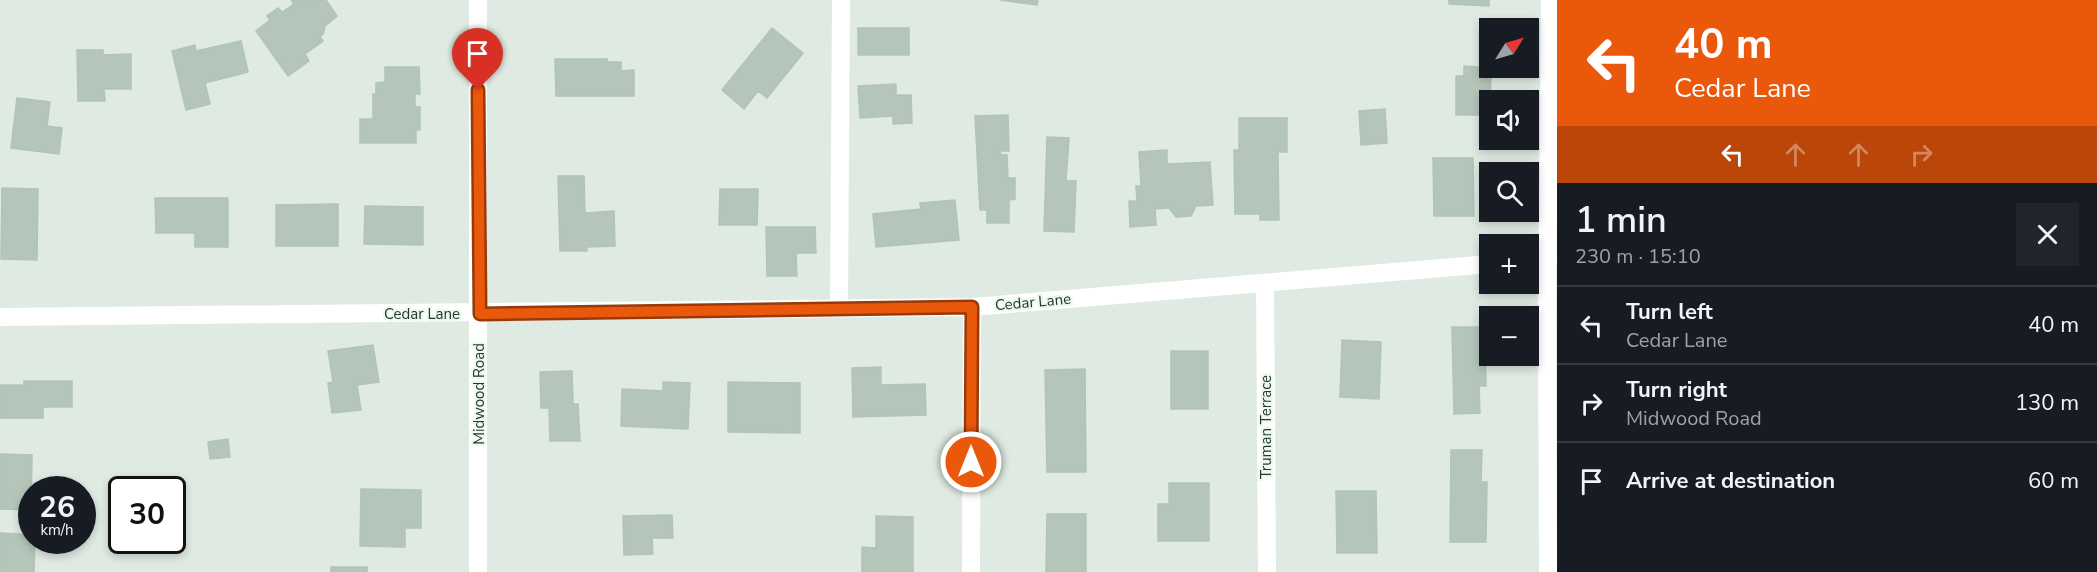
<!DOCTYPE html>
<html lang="en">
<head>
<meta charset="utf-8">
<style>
  :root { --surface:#171b24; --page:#20242c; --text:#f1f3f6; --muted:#9ea1a6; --line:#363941 }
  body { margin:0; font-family:"Nunito Sans",sans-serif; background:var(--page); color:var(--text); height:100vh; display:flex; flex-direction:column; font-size:22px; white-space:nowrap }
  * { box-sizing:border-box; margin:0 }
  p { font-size:20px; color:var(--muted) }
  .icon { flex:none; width:33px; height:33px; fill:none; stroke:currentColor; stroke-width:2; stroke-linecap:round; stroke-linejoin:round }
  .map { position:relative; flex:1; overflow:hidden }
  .side { display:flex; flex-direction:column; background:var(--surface); width:540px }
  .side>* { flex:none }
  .guide { background:#ea580c; color:#fff; overflow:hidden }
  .needle { width:39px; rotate:53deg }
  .controls { position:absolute; left:1479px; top:18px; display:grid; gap:12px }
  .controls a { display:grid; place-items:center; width:60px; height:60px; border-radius:0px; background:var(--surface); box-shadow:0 3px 9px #0003; font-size:30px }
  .speed { position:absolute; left:18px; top:476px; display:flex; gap:12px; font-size:30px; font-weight:700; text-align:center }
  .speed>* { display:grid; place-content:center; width:78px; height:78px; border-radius:50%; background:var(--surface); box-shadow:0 3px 9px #0003; line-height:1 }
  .speed small { font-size:15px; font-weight:400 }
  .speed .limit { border:3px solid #111; border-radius:9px; background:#fff; color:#111 }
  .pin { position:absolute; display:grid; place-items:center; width:51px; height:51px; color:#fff; margin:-62px -26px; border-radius:50% 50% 50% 0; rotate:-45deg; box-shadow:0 0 6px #0007 }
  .pin .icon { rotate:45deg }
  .me { position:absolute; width:66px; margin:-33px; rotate:0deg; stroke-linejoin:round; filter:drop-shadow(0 0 4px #0008) }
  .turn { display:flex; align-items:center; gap:21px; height:126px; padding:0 18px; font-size:27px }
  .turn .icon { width:78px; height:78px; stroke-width:2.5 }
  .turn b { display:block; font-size:42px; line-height:51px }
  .lanes { display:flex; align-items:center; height:57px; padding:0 18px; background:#0003; justify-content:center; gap:30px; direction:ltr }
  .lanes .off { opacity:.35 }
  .round { display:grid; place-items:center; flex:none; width:63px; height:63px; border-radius:0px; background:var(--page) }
  .summary { display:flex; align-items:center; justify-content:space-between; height:102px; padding:0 18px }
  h1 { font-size:36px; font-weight:600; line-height:45px }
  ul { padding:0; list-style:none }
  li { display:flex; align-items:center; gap:18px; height:78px; padding:0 18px; border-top:2px solid var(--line) }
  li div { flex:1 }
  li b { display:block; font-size:22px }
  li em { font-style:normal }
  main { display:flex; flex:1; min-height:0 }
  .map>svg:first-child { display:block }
  .building { fill:#b4c5ba; stroke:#b1c4b6; stroke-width:1.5 }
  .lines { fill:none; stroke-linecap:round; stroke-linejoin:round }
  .minor { stroke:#fff; stroke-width:18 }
  .route-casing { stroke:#983908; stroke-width:15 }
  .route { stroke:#ea580c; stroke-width:10 }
  .labels { text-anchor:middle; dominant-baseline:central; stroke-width:4.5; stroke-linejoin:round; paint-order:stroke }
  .street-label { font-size:15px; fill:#203a2b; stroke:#eff7f1 }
</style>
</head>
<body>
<main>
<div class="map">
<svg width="1557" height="572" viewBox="0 0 1557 572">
  <rect width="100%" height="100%" fill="#dfeae2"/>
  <path class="building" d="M 291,0 L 326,0 L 337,16 L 325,26 L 323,34 L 320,37 L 323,41 L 305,54 L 309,61 L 288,76 L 256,31 L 270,20 L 267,16 L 278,8 L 282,12 L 294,4 Z
    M 1000,0 L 1038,0 L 1037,5 Z
    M 1449,0 L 1489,0 L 1489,6 L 1449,4 Z
    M 772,28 L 803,53 L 767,98 L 758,91 L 744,109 L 722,90 Z
    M 858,28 L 909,28 L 909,55 L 858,55 Z
    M 241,41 L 248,72 L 205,83 L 210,104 L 186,110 L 172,51 L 195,45 L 196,51 Z
    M 77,50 L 103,50 L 103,55 L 131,54 L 131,89 L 104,89 L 105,101 L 78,101 Z
    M 555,59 L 607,59 L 607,62 L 621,62 L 621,71 L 634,70 L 634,96 L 556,96 Z
    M 1464,66 L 1491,68 L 1490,115 L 1456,115 L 1456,76 L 1464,76 Z
    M 385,67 L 419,67 L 420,94 L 415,94 L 415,107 L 420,107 L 420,130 L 416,130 L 416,143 L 360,143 L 360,119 L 373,119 L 373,94 L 376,94 L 376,83 L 385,82 Z
    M 896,84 L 896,95 L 911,95 L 912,123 L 893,124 L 893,116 L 860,118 L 858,86 Z
    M 17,98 L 50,102 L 47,126 L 62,128 L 59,154 L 11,148 Z
    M 1385,109 L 1387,143 L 1361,145 L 1359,111 Z
    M 1008,115 L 1009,151 L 1000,151 L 1001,155 L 1007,155 L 1008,178 L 1015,178 L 1015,199 L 1009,200 L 1009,223 L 987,223 L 987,210 L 980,210 L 975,116 Z
    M 1239,118 L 1287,118 L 1287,152 L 1278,152 L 1279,220 L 1260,220 L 1260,214 L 1235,214 L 1234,150 L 1239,150 Z
    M 1047,137 L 1069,138 L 1066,181 L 1076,181 L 1074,232 L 1044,231 Z
    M 1167,150 L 1167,164 L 1210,162 L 1213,205 L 1196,206 L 1191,216 L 1176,217 L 1169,208 L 1155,209 L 1156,225 L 1130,227 L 1129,201 L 1137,201 L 1136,186 L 1141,186 L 1139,152 Z
    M 1433,158 L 1473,158 L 1474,216 L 1434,216 Z
    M 558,176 L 584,176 L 585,213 L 614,211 L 615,246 L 587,247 L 587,251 L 560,251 Z
    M 2,188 L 38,189 L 37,260 L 1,259 Z
    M 720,189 L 758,189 L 757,225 L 719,225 Z
    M 155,198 L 228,198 L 228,247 L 195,247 L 195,233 L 156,233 Z
    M 955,200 L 959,240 L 876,247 L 873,214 L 921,209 L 920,203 Z
    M 338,204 L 338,246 L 276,246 L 276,205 Z
    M 365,206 L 423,207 L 423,245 L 364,244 Z
    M 766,227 L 815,227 L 816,253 L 796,253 L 797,276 L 767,276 Z
    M 1452,327 L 1485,327 L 1486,386 L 1479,386 L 1480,413 L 1454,414 Z
    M 1342,340 L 1381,342 L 1379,399 L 1340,397 Z
    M 373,345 L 379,382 L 357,385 L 361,410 L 332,413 L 328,383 L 333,382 L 328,351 Z
    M 1171,351 L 1208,351 L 1208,409 L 1171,409 Z
    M 881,367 L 881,385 L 925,384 L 926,415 L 853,417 L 852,368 Z
    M 1085,369 L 1086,472 L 1047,472 L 1045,370 Z
    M 572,371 L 573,404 L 578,404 L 580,441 L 550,441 L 549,408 L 541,408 L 540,372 Z
    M 24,381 L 72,381 L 72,407 L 43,407 L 43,418 L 0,418 L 0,385 L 24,385 Z
    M 663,382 L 690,383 L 688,429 L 621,426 L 622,389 L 663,391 Z
    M 728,382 L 800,383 L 800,433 L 728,432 Z
    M 228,439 L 230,457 L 210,459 L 208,442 Z
    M 1451,450 L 1482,450 L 1481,482 L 1487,482 L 1486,542 L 1450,542 Z
    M 0,454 L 32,455 L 31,510 L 0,509 Z
    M 1169,483 L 1209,483 L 1209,541 L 1158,541 L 1158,504 L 1169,504 Z
    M 361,489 L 421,490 L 421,528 L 405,528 L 405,547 L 360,546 Z
    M 1336,491 L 1376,491 L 1377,553 L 1337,553 Z
    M 1047,514 L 1086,514 L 1086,572 L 1046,572 Z
    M 672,515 L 673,538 L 652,538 L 653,554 L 624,555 L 623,516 Z
    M 876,516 L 913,517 L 913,572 L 862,572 L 862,547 L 876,548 Z
    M 0,533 L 32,535 L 32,540 L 35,540 L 34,572 L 0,572 Z
    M 331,567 L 367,567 L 367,572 L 331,572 Z"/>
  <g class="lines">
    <path class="minor" d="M 478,0 L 478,572
      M 1528,261 L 1549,259
      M 1265,283 L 1267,572
      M 839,308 L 841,0
      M 0,317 L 972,307 L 1490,264
      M 971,572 L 972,307
      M 1548,572 L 1547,316 L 1550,0"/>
  </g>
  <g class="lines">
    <g class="route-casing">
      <path id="route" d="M 478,90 L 480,314 L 972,307 L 971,462"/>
    </g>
    <use href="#route" class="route"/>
  </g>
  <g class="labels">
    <g class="street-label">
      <text transform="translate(1033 302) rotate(-5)">Cedar Lane</text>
      <text x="422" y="314">Cedar Lane</text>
      <text transform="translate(479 394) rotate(-90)">Midwood Road</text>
      <text transform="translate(1266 427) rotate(-90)">Truman Terrace</text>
    </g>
  </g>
</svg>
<div class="controls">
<a><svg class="needle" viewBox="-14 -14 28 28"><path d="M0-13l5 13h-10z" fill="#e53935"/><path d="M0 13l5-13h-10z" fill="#9ea1a6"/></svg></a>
<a><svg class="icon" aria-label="sound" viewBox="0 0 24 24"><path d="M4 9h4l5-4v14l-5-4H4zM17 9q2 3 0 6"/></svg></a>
<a><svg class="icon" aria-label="search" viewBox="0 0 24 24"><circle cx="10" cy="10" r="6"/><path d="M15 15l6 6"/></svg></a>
<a>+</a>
<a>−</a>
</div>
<div class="speed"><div>26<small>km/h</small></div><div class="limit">30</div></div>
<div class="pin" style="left:478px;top:90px;background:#d93025"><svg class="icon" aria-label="arrive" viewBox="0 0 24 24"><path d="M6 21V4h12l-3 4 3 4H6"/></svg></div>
<svg class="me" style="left:971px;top:462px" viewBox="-20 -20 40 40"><circle r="17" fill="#ea580c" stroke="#fff" stroke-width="3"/><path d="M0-11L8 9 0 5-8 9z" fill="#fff"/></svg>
</div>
<section class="side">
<div class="guide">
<div class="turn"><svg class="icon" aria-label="left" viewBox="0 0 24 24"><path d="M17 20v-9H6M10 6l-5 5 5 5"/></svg><div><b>40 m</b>Cedar Lane</div></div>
<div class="lanes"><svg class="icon" aria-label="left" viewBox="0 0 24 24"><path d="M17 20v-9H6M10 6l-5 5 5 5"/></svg><svg class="icon off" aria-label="ahead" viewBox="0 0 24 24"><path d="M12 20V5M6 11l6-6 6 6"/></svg><svg class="icon off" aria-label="ahead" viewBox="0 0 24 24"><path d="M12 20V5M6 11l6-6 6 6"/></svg><svg class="icon off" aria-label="right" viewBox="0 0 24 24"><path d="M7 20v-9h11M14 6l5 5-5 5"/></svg></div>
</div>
<div class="summary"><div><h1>1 min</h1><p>230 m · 15:10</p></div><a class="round"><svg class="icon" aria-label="close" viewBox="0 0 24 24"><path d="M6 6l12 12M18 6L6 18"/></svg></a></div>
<ul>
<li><svg class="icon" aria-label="left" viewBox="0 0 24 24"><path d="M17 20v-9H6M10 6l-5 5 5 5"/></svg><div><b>Turn left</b><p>Cedar Lane</p></div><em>40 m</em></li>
<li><svg class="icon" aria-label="right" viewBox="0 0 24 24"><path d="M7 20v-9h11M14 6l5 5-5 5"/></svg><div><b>Turn right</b><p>Midwood Road</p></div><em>130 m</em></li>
<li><svg class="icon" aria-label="arrive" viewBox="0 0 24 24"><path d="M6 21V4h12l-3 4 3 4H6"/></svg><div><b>Arrive at destination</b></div><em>60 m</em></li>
</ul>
</section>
</main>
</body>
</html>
